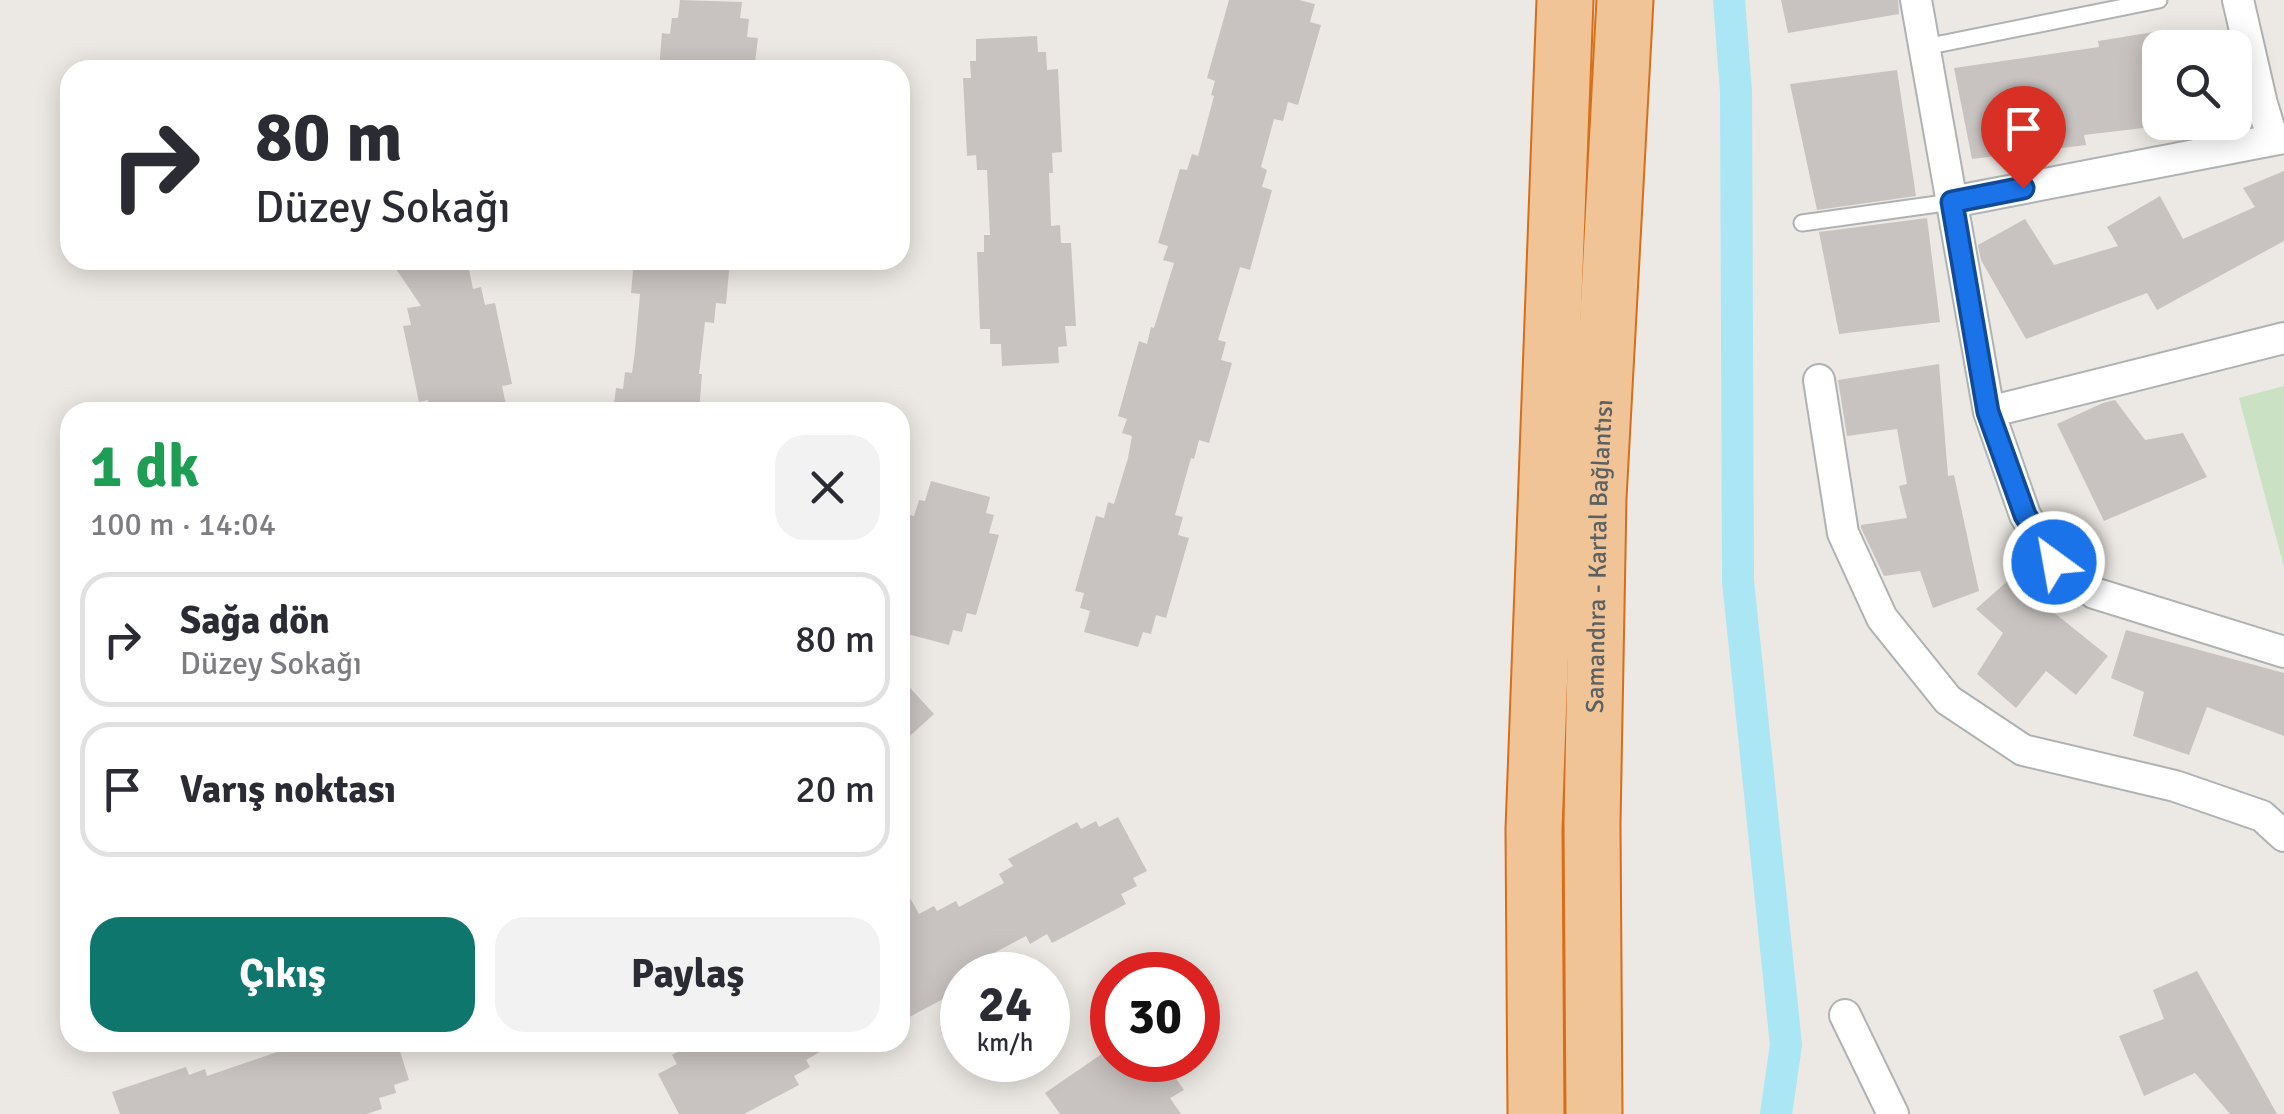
<!DOCTYPE html>
<html lang="tr">
<head>
<meta charset="utf-8">
<style>
  :root { --surface:#fff; --page:#f2f2f3; --text:#2b2b33; --muted:#7c7c81; --line:#e1e1e2; --accent:#0f766e }
  body { margin:0; font-family:Signika,sans-serif; background:var(--page); color:var(--text); height:100vh; display:flex; flex-direction:column; font-size:38px; white-space:nowrap }
  * { box-sizing:border-box; margin:0 }
  p { font-size:32px; color:var(--muted) }
  .icon { flex:none; width:55px; height:55px; fill:none; stroke:currentColor; stroke-width:2; stroke-linecap:round; stroke-linejoin:round }
  .map { position:relative; flex:1; overflow:hidden }
  .panel { position:absolute; left:60px; top:402px; width:850px; height:650px; display:flex; flex-direction:column; background:var(--surface); border-radius:30px; box-shadow:0 5px 25px #0003 }
  .panel>* { flex:none }
  .top-card { position:absolute; left:60px; top:60px; width:850px; height:210px; border-radius:30px; box-shadow:0 5px 25px #0003; background:#fff; color:var(--text); overflow:hidden }
  .controls { position:absolute; left:2142px; top:30px; display:grid; gap:20px }
  .controls a { display:grid; place-items:center; width:110px; height:110px; border-radius:20px; background:var(--surface); box-shadow:0 5px 25px #0003; font-size:50px }
  .speed { position:absolute; left:940px; top:952px; display:flex; gap:20px; font-size:50px; font-weight:700; text-align:center }
  .speed>* { display:grid; place-content:center; width:130px; height:130px; border-radius:50%; background:var(--surface); box-shadow:0 5px 25px #0003; line-height:1 }
  .speed small { font-size:25px; font-weight:400 }
  .speed .limit { border:15px solid #d22; background:#fff; color:#111 }
  .pin { position:absolute; display:grid; place-items:center; width:85px; height:85px; color:#fff; margin:-102px -42px; border-radius:50% 50% 50% 0; rotate:-45deg; box-shadow:0 0 10px #0007 }
  .pin .icon { rotate:45deg }
  .me { position:absolute; width:110px; margin:-55px; rotate:328deg; stroke-linejoin:round; filter:drop-shadow(0 0 8px #0008) }
  .turn { display:flex; align-items:center; gap:35px; height:210px; padding:0 30px; font-size:45px }
  .turn .icon { width:130px; height:130px; stroke-width:2.5 }
  .turn b { display:block; font-size:70px; line-height:85px }
  .round { display:grid; place-items:center; flex:none; width:105px; height:105px; border-radius:30px; background:var(--page) }
  .summary { display:flex; align-items:center; justify-content:space-between; height:170px; padding:0 30px }
  h1 { font-size:60px; font-weight:700; line-height:75px; color:#1e9e55 }
  .cta { display:flex; gap:20px; margin-top:auto; padding:20px 30px }
  .cta a { flex:1; height:115px; border-radius:30px; background:var(--accent); color:#fff; font-size:40px; font-weight:700; line-height:115px; text-align:center }
  .cta a+a { background:var(--page); color:var(--text) }
  ul { padding:0; list-style:none }
  li { display:flex; align-items:center; gap:30px; height:135px; margin:0 20px 15px; padding:0 10px; border:5px solid var(--line); border-radius:30px }
  li div { flex:1 }
  li b { display:block; font-size:38px }
  li em { font-style:normal }
  .map>svg:first-child { display:block }
  .green { fill:#cae1c3 }
  .lines { fill:none; stroke-linecap:round; stroke-linejoin:round }
  .canal { stroke:#abe6f5; stroke-width:32 }
  .building { fill:#c8c3c0 }
  .service-casing { stroke:#afb2b4; stroke-width:19 }
  .minor-casing { stroke:#afb2b4; stroke-width:34 }
  .motorway-casing { stroke:#d66e1a; stroke-width:59 }
  .service { stroke:#fff; stroke-width:15 }
  .minor { stroke:#fff; stroke-width:30 }
  .motorway { stroke:#f0c496; stroke-width:55 }
  .route-casing { stroke:#114b97; stroke-width:25 }
  .route { stroke:#1a73e8; stroke-width:18 }
  .labels { text-anchor:middle; dominant-baseline:central; stroke-width:8; stroke-linejoin:round; paint-order:stroke }
  .street-label { font-size:25px; fill:#5b6062; stroke:#fff }
</style>
</head>
<body>
<div class="map">
<svg width="2284" height="1114" viewBox="0 0 2284 1114">
  <rect width="100%" height="100%" fill="#ece8e3"/>
  <path class="green" d="M 2284,386 L 2284,567 L 2239,398 Z"/>
  <g class="lines">
    <path class="canal" d="M 1729,0 L 1736,91 L 1738,581 L 1786,1045 L 1776,1114"/>
  </g>
  <path class="building" d="M 680,0 L 742,2 L 740,18 L 749,19 L 747,37 L 758,38 L 754,70 L 659,70 L 662,33 L 670,34 L 672,18 L 678,18 Z
    M 1229,0 L 1299,0 L 1315,4 L 1310,22 L 1321,25 L 1298,105 L 1288,102 L 1283,121 L 1274,119 L 1261,167 L 1267,170 L 1262,187 L 1272,190 L 1250,270 L 1240,267 L 1218,340 L 1226,342 L 1221,360 L 1232,363 L 1209,443 L 1199,440 L 1194,459 L 1191,458 L 1175,515 L 1183,517 L 1178,535 L 1189,538 L 1166,618 L 1156,615 L 1151,634 L 1143,632 L 1138,647 L 1084,632 L 1090,611 L 1080,608 L 1084,593 L 1075,591 L 1096,516 L 1104,518 L 1108,502 L 1114,504 L 1128,458 L 1132,436 L 1122,433 L 1127,419 L 1118,416 L 1139,341 L 1147,344 L 1151,327 L 1154,328 L 1174,263 L 1163,260 L 1168,246 L 1158,243 L 1180,169 L 1187,170 L 1192,154 L 1198,156 L 1214,96 L 1211,95 L 1215,81 L 1207,78 Z
    M 1781,0 L 1898,0 L 1899,14 L 1788,33 Z
    M 2160,31 L 2160,126 L 2084,135 L 2086,145 L 1972,159 L 1954,68 L 2099,47 L 2098,41 Z
    M 1037,36 L 1038,52 L 1046,52 L 1047,70 L 1058,69 L 1062,152 L 1052,153 L 1053,173 L 1049,173 L 1051,226 L 1060,225 L 1061,243 L 1071,243 L 1076,326 L 1065,326 L 1067,346 L 1058,347 L 1059,363 L 1002,366 L 1001,344 L 990,344 L 990,329 L 980,329 L 977,252 L 984,252 L 984,235 L 990,235 L 987,170 L 977,170 L 976,155 L 967,156 L 963,78 L 971,78 L 970,61 L 976,61 L 976,39 Z
    M 1897,70 L 1916,196 L 1817,210 L 1790,84 Z
    M 2284,171 L 2284,241 L 2157,310 L 2147,293 L 2026,339 L 1981,260 L 1978,245 L 2025,219 L 2054,265 L 2118,246 L 2107,227 L 2160,196 L 2183,239 L 2255,207 L 2243,188 Z
    M 1927,218 L 1940,322 L 1839,334 L 1819,232 Z
    M 390,260 L 467,260 L 473,289 L 481,287 L 485,305 L 495,303 L 512,384 L 502,386 L 506,405 L 498,407 L 499,412 L 430,412 L 428,400 L 419,402 L 403,326 L 411,325 L 407,308 L 421,306 Z
    M 634,260 L 730,260 L 726,304 L 716,303 L 714,323 L 705,322 L 699,374 L 702,374 L 699,412 L 613,412 L 616,388 L 623,389 L 625,372 L 632,373 L 635,351 L 640,294 L 631,293 Z
    M 1939,364 L 1948,476 L 1954,475 L 1979,591 L 1933,608 L 1920,571 L 1884,576 L 1861,528 L 1861,525 L 1907,518 L 1899,486 L 1907,484 L 1897,429 L 1847,436 L 1838,380 Z
    M 2115,400 L 2145,440 L 2183,433 L 2207,477 L 2104,521 L 2057,424 L 2103,403 Z
    M 931,481 L 990,497 L 986,513 L 994,515 L 989,533 L 999,535 L 976,615 L 967,613 L 962,632 L 953,630 L 949,645 L 900,632 L 900,536 L 906,514 L 914,516 L 919,500 L 925,501 Z
    M 2011,578 L 2108,656 L 2076,695 L 2046,671 L 2016,708 L 1977,674 L 2003,633 L 1976,609 Z
    M 2126,630 L 2284,673 L 2284,736 L 2207,707 L 2189,755 L 2133,736 L 2144,692 L 2111,678 Z
    M 900,677 L 934,714 L 900,745 Z
    M 1118,817 L 1147,871 L 1133,878 L 1137,886 L 1121,894 L 1126,904 L 1052,943 L 1047,934 L 1030,944 L 1026,936 L 971,965 L 974,971 L 962,975 L 962,989 L 900,1022 L 900,880 L 919,914 L 934,906 L 937,911 L 956,901 L 959,907 L 1004,883 L 999,874 L 1013,866 L 1008,859 L 1077,822 L 1081,829 L 1096,821 L 1099,827 Z
    M 2197,971 L 2277,1114 L 2230,1114 L 2195,1073 L 2144,1096 L 2119,1036 L 2164,1019 L 2153,990 Z
    M 274,1042 L 397,1042 L 409,1080 L 394,1085 L 396,1093 L 379,1098 L 382,1109 L 366,1114 L 120,1114 L 112,1092 L 186,1067 L 189,1075 L 205,1069 L 207,1076 L 277,1052 Z
    M 696,1042 L 837,1042 L 806,1060 L 810,1067 L 794,1076 L 799,1085 L 744,1114 L 679,1114 L 658,1074 L 677,1064 L 672,1055 Z
    M 1109,1049 L 1112,1060 L 1163,1060 L 1184,1090 L 1170,1098 L 1181,1114 L 1060,1114 L 1045,1093 Z"/>
  <g class="lines">
    <g class="service-casing">
      <path id="service" d="M 1925,47 L 2159,0
        M 1802,223 L 1952,202"/>
    </g>
    <g class="minor-casing">
      <path id="minor" d="M 1916,0 L 1989,412 L 2025,515 L 2054,562 L 2094,593 L 2284,652
        M 2238,0 L 2262,104 L 2273,140 L 2284,138
        M 1952,202 L 2273,140
        M 1819,380 L 1843,533 L 1882,618 L 1948,700 L 2023,750 L 2175,786 L 2262,816 L 2284,836
        M 1989,412 L 2284,338
        M 1845,1015 L 1893,1114"/>
    </g>
    <g class="motorway-casing">
      <g id="motorway">
        <path d="M 1536,1114 L 1534,829 L 1565,0"/>
        <path id="s1" d="M 1594,1114 L 1592,824 L 1598,498 L 1625,0"/>
      </g>
    </g>
    <use href="#service" class="service"/>
    <use href="#minor" class="minor"/>
    <use href="#motorway" class="motorway"/>
  </g>
  <g class="lines">
    <g class="route-casing">
      <path id="route" d="M 2023,188 L 1952,202 L 1988,412 L 2025,515 L 2054,562"/>
    </g>
    <use href="#route" class="route"/>
  </g>
  <g class="labels">
    <g class="street-label">
      <text stroke="none"><textPath href="#s1" startOffset="558">Samandıra - Kartal Bağlantısı</textPath></text>
    </g>
  </g>
</svg>
<div class="controls">
<a><svg class="icon" aria-label="search" viewBox="0 0 24 24"><circle cx="10" cy="10" r="6"/><path d="M15 15l6 6"/></svg></a>
</div>
<div class="speed"><div>24<small>km/h</small></div><div class="limit">30</div></div>
<div class="pin" style="left:2023px;top:188px;background:#d93025"><svg class="icon" aria-label="arrive" viewBox="0 0 24 24"><path d="M6 21V4h12l-3 4 3 4H6"/></svg></div>
<svg class="me" style="left:2054px;top:562px" viewBox="-20 -20 40 40"><circle r="17" fill="#1a73e8" stroke="#fff" stroke-width="3"/><path d="M0-11L8 9 0 5-8 9z" fill="#fff"/></svg>
<div class="top-card">
<div class="turn"><svg class="icon" aria-label="right" viewBox="0 0 24 24"><path d="M7 20v-9h11M14 6l5 5-5 5"/></svg><div><b>80 m</b>Düzey Sokağı</div></div>
</div>
<section class="panel">
<div class="summary"><div><h1>1 dk</h1><p>100 m · 14:04</p></div><a class="round"><svg class="icon" aria-label="close" viewBox="0 0 24 24"><path d="M6 6l12 12M18 6L6 18"/></svg></a></div>
<ul>
<li><svg class="icon" aria-label="right" viewBox="0 0 24 24"><path d="M7 20v-9h11M14 6l5 5-5 5"/></svg><div><b>Sağa dön</b><p>Düzey Sokağı</p></div><em>80 m</em></li>
<li><svg class="icon" aria-label="arrive" viewBox="0 0 24 24"><path d="M6 21V4h12l-3 4 3 4H6"/></svg><div><b>Varış noktası</b></div><em>20 m</em></li>
</ul>
<div class="cta"><a>Çıkış</a><a>Paylaş</a></div>
</section>
</div>
</body>
</html>
